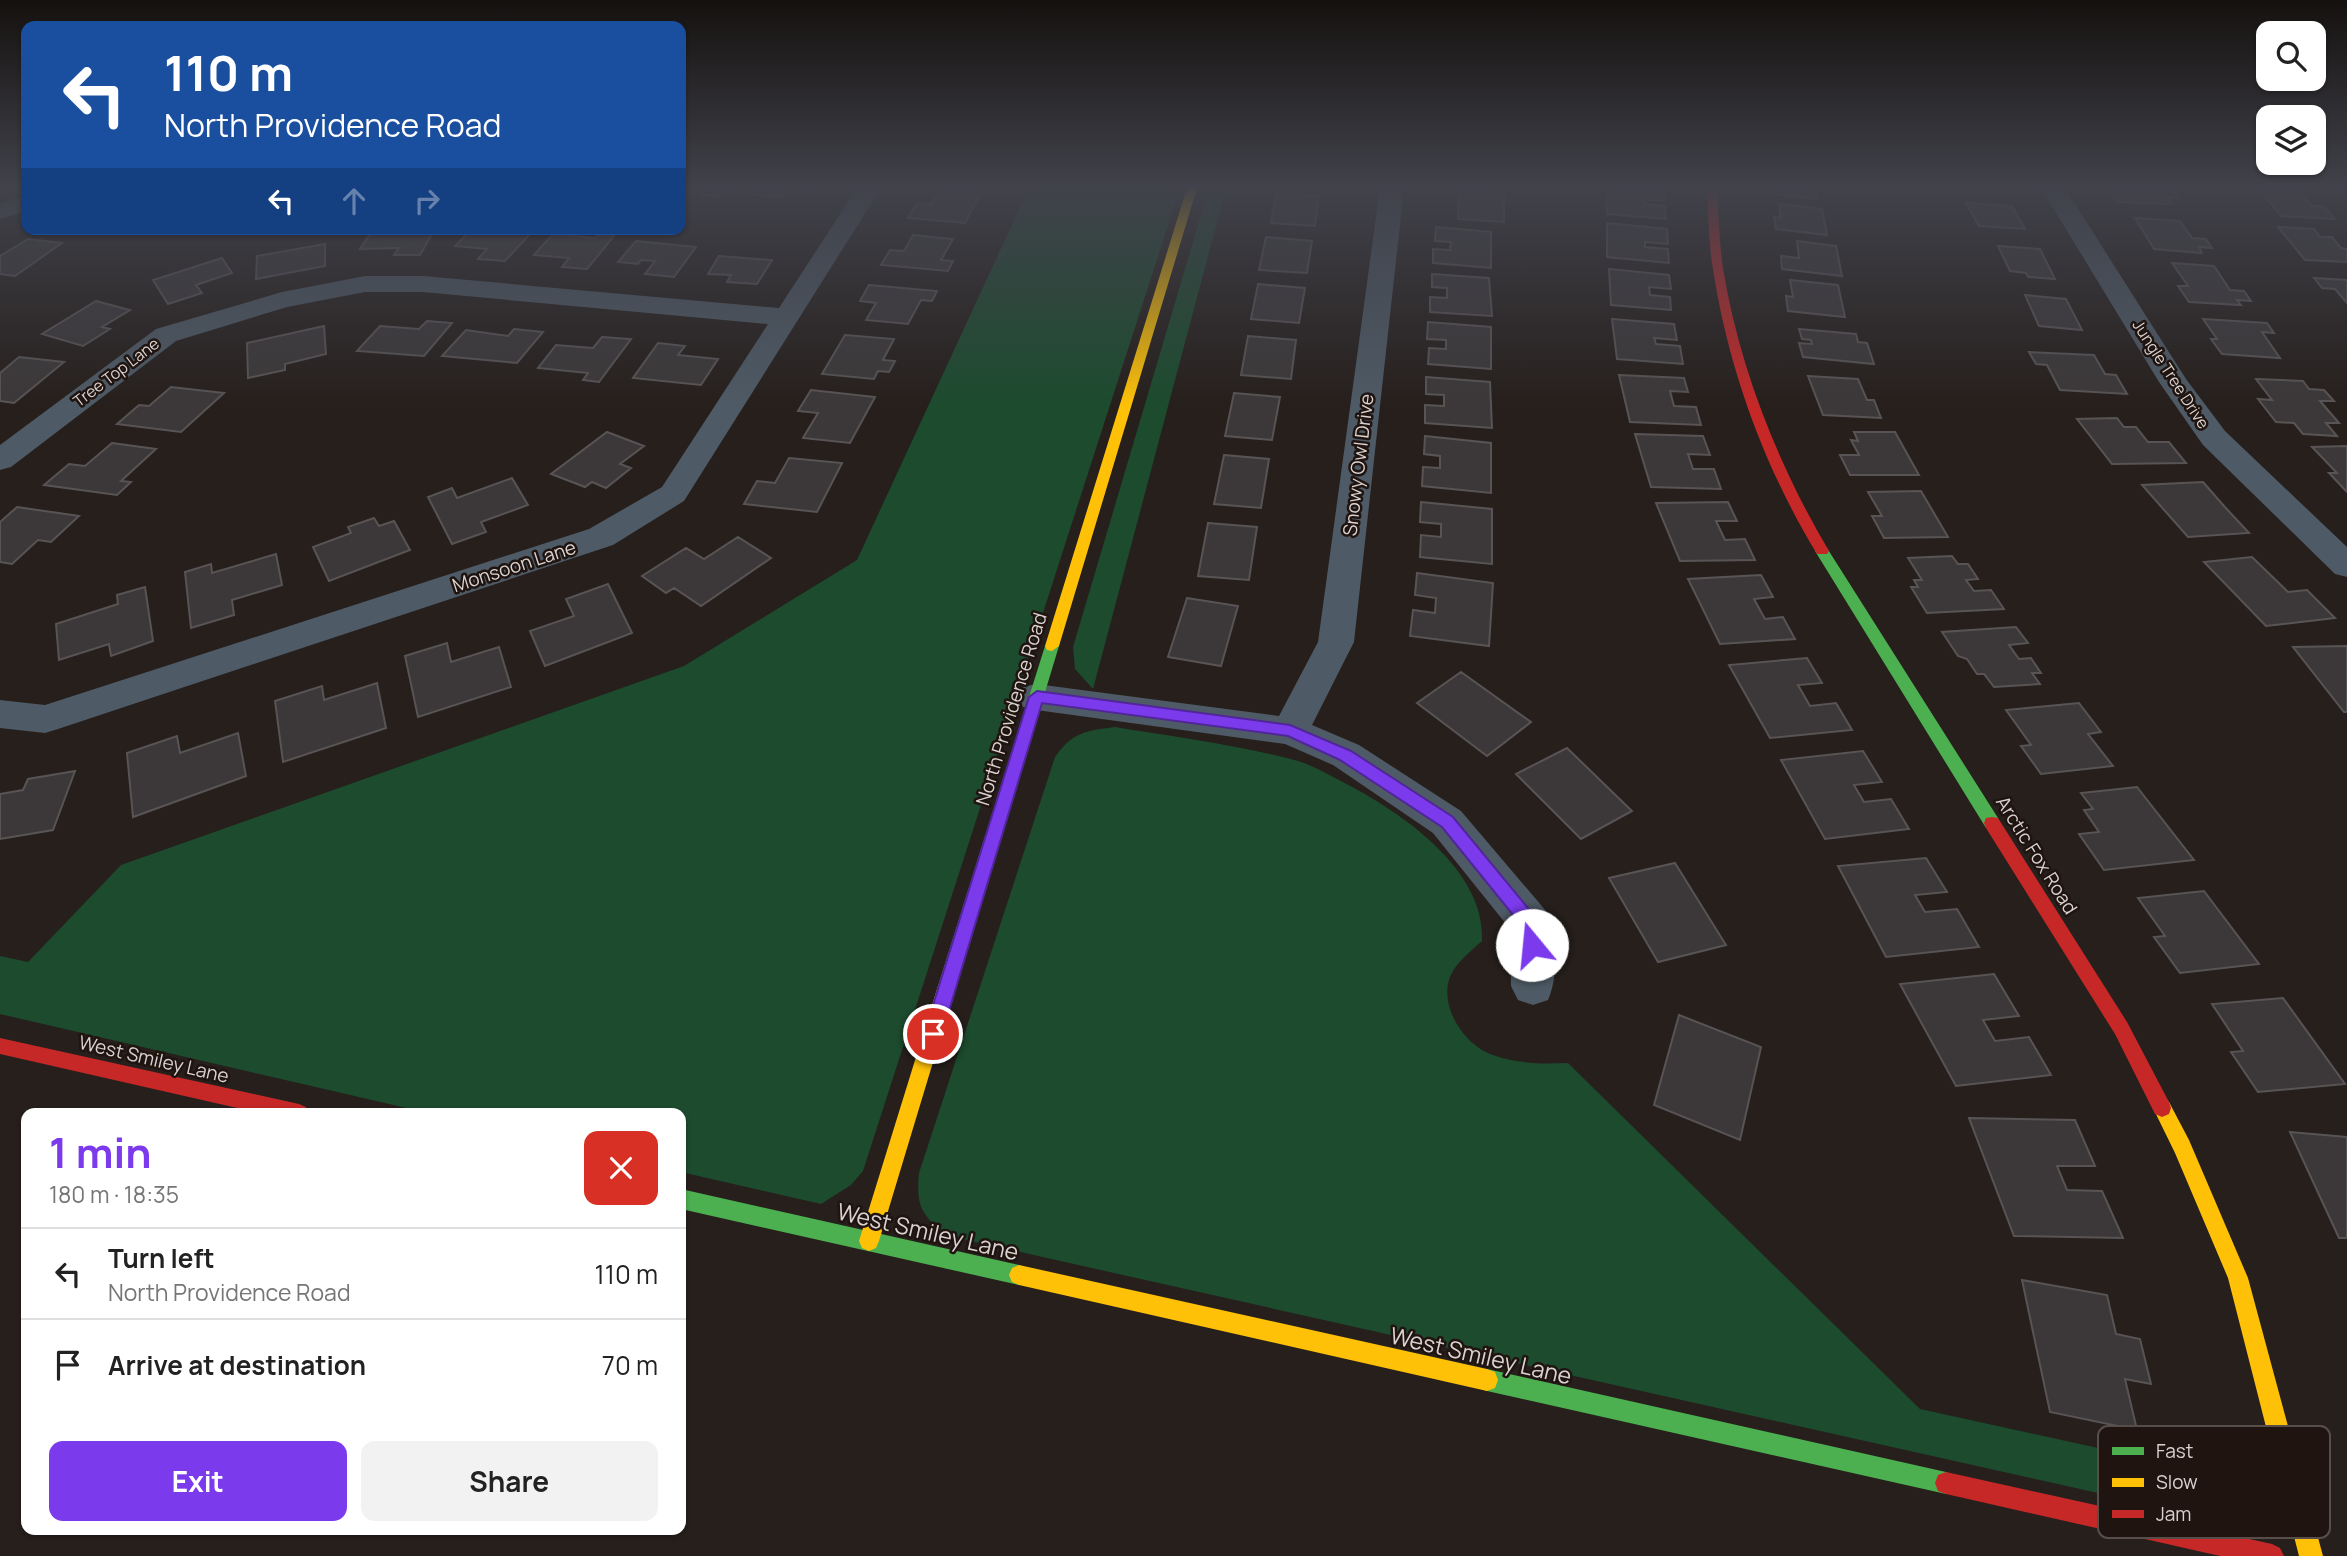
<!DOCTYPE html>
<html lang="en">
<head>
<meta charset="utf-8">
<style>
  :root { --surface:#fff; --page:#f2f2f2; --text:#222; --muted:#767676; --line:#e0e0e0; --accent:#7c3aed }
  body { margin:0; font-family:Manrope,sans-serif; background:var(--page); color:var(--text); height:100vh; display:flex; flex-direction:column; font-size:26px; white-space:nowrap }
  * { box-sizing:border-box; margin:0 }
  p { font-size:23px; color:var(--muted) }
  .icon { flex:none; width:38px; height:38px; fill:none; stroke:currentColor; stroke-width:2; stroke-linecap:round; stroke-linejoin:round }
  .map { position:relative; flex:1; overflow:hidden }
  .details { position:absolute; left:21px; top:1108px; width:665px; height:427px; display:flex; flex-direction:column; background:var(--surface); border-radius:14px; box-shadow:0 2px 5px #0004 }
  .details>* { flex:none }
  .banner { position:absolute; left:21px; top:21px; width:665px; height:214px; border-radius:14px; box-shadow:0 2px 5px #0004; background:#1a4fa0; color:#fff; overflow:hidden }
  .tools { position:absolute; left:2256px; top:21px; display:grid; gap:14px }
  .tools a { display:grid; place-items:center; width:70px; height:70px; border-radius:14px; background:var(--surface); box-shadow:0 2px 5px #0004; font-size:35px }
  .pin { position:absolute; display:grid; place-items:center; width:60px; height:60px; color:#fff; margin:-30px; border:4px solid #fff; border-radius:50%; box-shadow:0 2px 7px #0007 }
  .me { position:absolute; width:77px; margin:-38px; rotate:343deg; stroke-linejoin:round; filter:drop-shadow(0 0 5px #0008) }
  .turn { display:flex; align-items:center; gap:24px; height:147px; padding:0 28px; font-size:32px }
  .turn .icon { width:91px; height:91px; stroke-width:2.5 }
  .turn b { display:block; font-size:49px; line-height:60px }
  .lanes { display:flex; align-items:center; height:66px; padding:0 28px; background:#0003; justify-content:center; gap:35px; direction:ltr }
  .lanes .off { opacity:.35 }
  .round { display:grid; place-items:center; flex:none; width:74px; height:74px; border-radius:14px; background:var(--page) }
  .summary { display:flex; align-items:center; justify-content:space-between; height:119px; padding:0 28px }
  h1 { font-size:42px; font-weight:700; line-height:52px; color:var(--accent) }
  .action { display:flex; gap:14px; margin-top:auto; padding:14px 28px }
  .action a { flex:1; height:80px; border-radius:14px; background:var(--accent); color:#fff; font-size:28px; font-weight:700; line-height:80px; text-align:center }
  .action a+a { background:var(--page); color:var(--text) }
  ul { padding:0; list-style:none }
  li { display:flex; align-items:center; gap:21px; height:91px; padding:0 28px; border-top:2px solid var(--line) }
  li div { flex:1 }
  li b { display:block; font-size:26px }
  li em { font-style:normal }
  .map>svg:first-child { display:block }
  .green { fill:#1c4b2e }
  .building { fill:#3c3839; stroke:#585455; stroke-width:2 }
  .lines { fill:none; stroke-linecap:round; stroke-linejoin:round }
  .street { fill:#4e5a65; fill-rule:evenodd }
  .fast { fill:#4caf50; fill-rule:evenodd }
  .slow { fill:#ffc107; fill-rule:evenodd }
  .jam { fill:#c62828; fill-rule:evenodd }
  .route { fill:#7c3aed; stroke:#51269a; stroke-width:2 }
  .labels { text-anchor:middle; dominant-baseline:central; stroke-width:5; stroke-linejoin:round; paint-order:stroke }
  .far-street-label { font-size:16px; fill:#dad2cf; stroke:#1f1410 }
  .street-label { font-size:19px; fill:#dad2cf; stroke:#1f1410 }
  .near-street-label { font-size:23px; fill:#dad2cf; stroke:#1f1410 }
  .key { fill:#1f1410; stroke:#574d49; stroke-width:2 }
  .key-label { font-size:19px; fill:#dad2cf }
</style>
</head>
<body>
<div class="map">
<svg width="2347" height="1556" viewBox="0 0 2347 1556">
  <rect width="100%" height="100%" fill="#261f1c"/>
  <path class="green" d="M 1029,188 L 1180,188 L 863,1171 L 851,1185 L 821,1204 L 681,1172 L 681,1113 L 428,1113 L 0,1014 L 0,956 L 28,962 L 121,865 L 684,666 L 857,560 Z
    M 1209,188 L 1226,188 L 1093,689 L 1075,669 L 1073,647 Z
    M 1115,727 C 1176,737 1238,745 1298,761 C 1312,765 1325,773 1337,779 C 1395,808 1486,867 1482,941 C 1473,949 1462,958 1455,968 C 1433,998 1462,1045 1493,1055 C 1518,1064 1542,1064 1568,1063 L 1920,1409 L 2267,1485 L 2267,1508 L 2241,1525 L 944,1235 C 921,1212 916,1207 919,1173 L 1055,757 C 1073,732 1085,731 1115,727 Z"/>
  <path class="building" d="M 692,188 L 739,188 L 737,191 L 725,190 L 720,196 L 702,195 L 706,189 Z
    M 757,188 L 818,188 L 815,193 L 784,191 L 781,197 L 752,195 Z
    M 940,188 L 982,191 L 965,223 L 908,218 L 917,203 L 931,204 Z
    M 1606,188 L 1664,188 L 1665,201 L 1644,199 L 1645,204 L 1665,206 L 1666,219 L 1607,214 Z
    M 1770,188 L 1816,188 L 1818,199 L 1770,194 Z
    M 2125,188 L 2171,189 L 2179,198 L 2167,197 L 2172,204 L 2118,202 L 2108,189 L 2127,190 Z
    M 2258,188 L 2298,189 L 2312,206 L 2323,206 L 2335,219 L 2281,216 Z
    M 1459,189 L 1504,192 L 1504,222 L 1458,219 Z
    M 1276,193 L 1319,196 L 1315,226 L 1271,223 Z
    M 1966,203 L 2012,206 L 2025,229 L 1979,226 Z
    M 1779,204 L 1822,209 L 1827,235 L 1776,229 L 1774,217 L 1781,218 Z
    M 2135,218 L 2180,221 L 2192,238 L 2206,239 L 2212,248 L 2199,247 L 2202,253 L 2154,249 Z
    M 1607,223 L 1667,229 L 1668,244 L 1645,242 L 1645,247 L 1668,249 L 1669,263 L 1607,257 Z
    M 1436,227 L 1491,232 L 1491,268 L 1433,263 L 1433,249 L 1450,250 L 1451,242 L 1435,241 Z
    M 2278,227 L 2314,229 L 2320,237 L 2332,237 L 2341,248 L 2347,249 L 2347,262 L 2305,260 Z
    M 373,229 L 435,229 L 420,255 L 394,255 L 399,248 L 360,249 Z
    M 472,229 L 521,229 L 518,232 L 531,233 L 505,261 L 478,259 L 487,249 L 455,246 Z
    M 553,234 L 595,238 L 598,235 L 614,236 L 587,269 L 562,267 L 569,258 L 534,255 Z
    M 913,235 L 953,239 L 941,260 L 953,261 L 948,271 L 881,265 L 890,250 L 904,251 Z
    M 1266,237 L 1312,241 L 1307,273 L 1259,270 Z
    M 28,239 L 62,243 L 15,276 L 0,274 L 0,256 Z
    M 636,241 L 696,247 L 674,277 L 645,274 L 655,261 L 641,260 L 638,264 L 618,262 Z
    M 1797,241 L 1836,246 L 1842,276 L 1782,269 L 1781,256 L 1799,258 Z
    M 325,244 L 325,266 L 256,279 L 257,256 Z
    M 1998,246 L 2040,249 L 2055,279 L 2028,277 L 2026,273 L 2010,271 Z
    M 719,256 L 772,260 L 757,284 L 727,282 L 731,275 L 708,274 Z
    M 222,258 L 232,273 L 196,285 L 202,293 L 168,304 L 153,280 Z
    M 2172,263 L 2214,266 L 2230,290 L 2244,291 L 2251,301 L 2237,300 L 2241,305 L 2189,302 L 2178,286 L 2188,286 Z
    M 1609,269 L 1669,275 L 1671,289 L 1649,287 L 1650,295 L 1670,297 L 1671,310 L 1611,305 Z
    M 1432,274 L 1489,278 L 1492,316 L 1430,312 L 1430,297 L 1447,298 L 1447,288 L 1432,287 Z
    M 2314,278 L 2347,280 L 2347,303 L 2335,289 L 2322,288 Z
    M 1790,280 L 1838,285 L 1845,317 L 1788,311 L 1786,296 L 1793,297 Z
    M 1258,284 L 1305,288 L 1299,323 L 1251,319 Z
    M 869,285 L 937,291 L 932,301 L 921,300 L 908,324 L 866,320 L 876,303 L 860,301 Z
    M 2025,295 L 2066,299 L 2082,330 L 2039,326 Z
    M 96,301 L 130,310 L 102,327 L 110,329 L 83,346 L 42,334 Z
    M 1612,319 L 1674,324 L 1677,340 L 1654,338 L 1656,344 L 1680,346 L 1683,364 L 1617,359 Z
    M 2203,319 L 2267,323 L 2274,333 L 2262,332 L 2280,358 L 2222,354 L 2211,339 L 2217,339 Z
    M 427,321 L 452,323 L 424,356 L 357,351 L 380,326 L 419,329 Z
    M 1428,322 L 1491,327 L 1491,369 L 1428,364 L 1429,348 L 1446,349 L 1446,340 L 1427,339 Z
    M 324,326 L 326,354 L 285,364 L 285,370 L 248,378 L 247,343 Z
    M 514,329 L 543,332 L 517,363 L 442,356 L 466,330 L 508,336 Z
    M 1799,329 L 1856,334 L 1858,342 L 1867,343 L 1874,364 L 1803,357 L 1799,343 L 1812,344 L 1811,340 L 1802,339 Z
    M 845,335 L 894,339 L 883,360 L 895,361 L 889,372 L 878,371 L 874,379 L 822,374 Z
    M 1248,336 L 1296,340 L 1291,379 L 1241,375 Z
    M 602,337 L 631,339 L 599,382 L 583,380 L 588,373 L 538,368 L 556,345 L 593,348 Z
    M 658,343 L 685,346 L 678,355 L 718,359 L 701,385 L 633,378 Z
    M 2029,352 L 2094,355 L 2105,374 L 2116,375 L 2127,394 L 2060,390 L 2047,365 L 2036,364 Z
    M 19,357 L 64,362 L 14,403 L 0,401 L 0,373 Z
    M 1619,375 L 1684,378 L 1688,392 L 1670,391 L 1674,406 L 1696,407 L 1701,425 L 1630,422 Z
    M 1808,376 L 1858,379 L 1867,400 L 1874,400 L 1881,418 L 1823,415 Z
    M 1426,377 L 1490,382 L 1492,428 L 1425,423 L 1425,405 L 1444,406 L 1444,395 L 1426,394 Z
    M 2256,379 L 2303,381 L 2309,389 L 2324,390 L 2334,401 L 2320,401 L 2339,423 L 2326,423 L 2337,436 L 2303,434 L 2294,423 L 2276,422 L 2258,399 L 2272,400 Z
    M 171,387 L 224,393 L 181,432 L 117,424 L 139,405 L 149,406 Z
    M 811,390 L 875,397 L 850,443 L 803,438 L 818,413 L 798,411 Z
    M 1234,393 L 1280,397 L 1272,440 L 1225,436 Z
    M 2117,418 L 2124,427 L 2136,427 L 2148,442 L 2169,442 L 2186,463 L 2112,464 L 2077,419 Z
    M 607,432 L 644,446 L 620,464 L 631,468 L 606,488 L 592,482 L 585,487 L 551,474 Z
    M 1854,432 L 1895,432 L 1919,475 L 1850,475 L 1840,455 L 1859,455 L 1851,440 L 1858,441 Z
    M 1635,434 L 1703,436 L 1710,455 L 1688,454 L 1693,469 L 1714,469 L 1721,489 L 1651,487 Z
    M 1425,436 L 1491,443 L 1491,493 L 1422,486 L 1423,467 L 1440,468 L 1440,456 L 1424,454 Z
    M 112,443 L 156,449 L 121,481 L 131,482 L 117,495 L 44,485 L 69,464 L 85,466 Z
    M 2347,446 L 2347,492 L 2329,473 L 2337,473 L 2312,447 Z
    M 1224,455 L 1269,459 L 1261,508 L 1214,504 Z
    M 789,458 L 842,463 L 817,512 L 744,504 L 757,481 L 775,483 Z
    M 512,478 L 528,505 L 481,522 L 486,532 L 452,544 L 428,497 L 452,488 L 457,498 Z
    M 2203,482 L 2224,506 L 2249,533 L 2188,537 L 2142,485 Z
    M 1921,491 L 1948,537 L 1884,538 L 1872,516 L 1882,516 L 1868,492 Z
    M 1421,502 L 1492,509 L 1492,564 L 1420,557 L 1421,535 L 1441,537 L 1441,524 L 1420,522 Z
    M 1728,502 L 1737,521 L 1716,521 L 1725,540 L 1745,539 L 1755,560 L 1680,561 L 1656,503 Z
    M 17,507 L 79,516 L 51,542 L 38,540 L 12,564 L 0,562 L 0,522 Z
    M 374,518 L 379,526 L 394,521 L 410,550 L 329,581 L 313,547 L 351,533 L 348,527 Z
    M 1208,523 L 1257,527 L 1249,580 L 1198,576 Z
    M 738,537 L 771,558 L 701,606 L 674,588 L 666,593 L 642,576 L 686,548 L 704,559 Z
    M 276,554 L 282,585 L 232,600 L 234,615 L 191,628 L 185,572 L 211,564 L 212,573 Z
    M 1952,556 L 1958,564 L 1968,564 L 1978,579 L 1966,580 L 1974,591 L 1991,590 L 2004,609 L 1927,613 L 1911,587 L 1918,587 L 1914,580 L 1922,580 L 1908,558 Z
    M 2252,557 L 2288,592 L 2307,590 L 2335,618 L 2266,626 L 2204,562 Z
    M 1417,573 L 1493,583 L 1489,646 L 1410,636 L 1413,610 L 1435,613 L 1436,598 L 1415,595 Z
    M 1761,575 L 1773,597 L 1754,599 L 1765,619 L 1783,617 L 1795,639 L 1720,644 L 1688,579 Z
    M 608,584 L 632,633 L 545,666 L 530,631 L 574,616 L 566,599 Z
    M 145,587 L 153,641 L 111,656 L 109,644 L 59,660 L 56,624 L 118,604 L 117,595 Z
    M 1187,598 L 1238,606 L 1221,666 L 1168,657 Z
    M 2016,627 L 2028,643 L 2009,645 L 2019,659 L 2031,658 L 2041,673 L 2032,673 L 2040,684 L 1994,687 L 1984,674 L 1977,674 L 1967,659 L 1958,656 L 1942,632 Z
    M 447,643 L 451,662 L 499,647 L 511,687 L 418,717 L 405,656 Z
    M 2347,646 L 2347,712 L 2344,712 L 2293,647 Z
    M 1807,658 L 1822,683 L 1798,685 L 1810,706 L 1836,703 L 1852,730 L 1770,738 L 1729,665 Z
    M 1461,672 L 1531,722 L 1487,756 L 1417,703 Z
    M 377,683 L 386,728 L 283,762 L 275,701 L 322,686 L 324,700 Z
    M 2079,703 L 2101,732 L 2088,734 L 2113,766 L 2041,774 L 2021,746 L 2031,745 L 2006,710 Z
    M 238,733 L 246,776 L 133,817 L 127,753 L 177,736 L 180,753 Z
    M 1567,748 L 1632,811 L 1581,839 L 1516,774 Z
    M 1863,751 L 1882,782 L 1854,785 L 1864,802 L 1891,799 L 1909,829 L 1825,839 L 1781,760 Z
    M 75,771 L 53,830 L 0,839 L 0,794 L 23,790 L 28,779 Z
    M 2137,787 L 2194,860 L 2104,870 L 2079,834 L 2099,832 L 2084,810 L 2093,809 L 2081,793 Z
    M 1926,858 L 1947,892 L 1915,895 L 1925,912 L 1957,909 L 1979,947 L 1886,957 L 1838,866 Z
    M 1675,863 L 1726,945 L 1658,962 L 1609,878 Z
    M 2204,891 L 2259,964 L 2180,973 L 2154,937 L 2165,936 L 2138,898 Z
    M 1994,974 L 2019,1016 L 1983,1020 L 1995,1041 L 2029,1037 L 2051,1075 L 1956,1086 L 1900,984 Z
    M 2283,998 L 2345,1084 L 2258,1092 L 2231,1052 L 2243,1051 L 2212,1004 Z
    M 1679,1015 L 1761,1047 L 1740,1140 L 1654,1105 Z
    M 1969,1118 L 2075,1120 L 2095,1166 L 2057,1166 L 2067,1190 L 2102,1191 L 2123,1238 L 2014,1236 Z
    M 2290,1132 L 2347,1137 L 2347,1238 L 2339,1238 Z
    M 2022,1280 L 2107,1295 L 2116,1334 L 2140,1339 L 2151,1384 L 2125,1379 L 2137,1430 L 2050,1412 Z"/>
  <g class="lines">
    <path class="street" d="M 857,188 L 881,188 L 684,501 L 613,545 L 58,729 L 45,733 L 0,728 L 0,700 L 45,705 L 589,529 L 662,487 L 768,324 L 423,292 L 365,292 L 287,307 L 176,341 L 11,467 L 0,470 L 0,445 L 156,329 L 282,292 L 365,276 L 423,276 L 779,308 Z
      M 1380,188 L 1404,188 L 1354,642 L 1312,725 L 1359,745 L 1461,811 L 1546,911 C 1557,934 1559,976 1548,1000 L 1533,1005 L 1518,1000 L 1511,986 L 1510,929 L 1433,833 L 1333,765 L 1285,744 L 1036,710 L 1023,707 L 1018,697 L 1023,687 L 1036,684 L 1279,716 L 1318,642 Z
      M 2041,188 L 2065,188 L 2186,379 L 2225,431 L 2347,547 L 2347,577 L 2335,574 L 2203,445 L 2159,382 Z
      M 26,196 L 26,211 L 0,219 L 0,204 Z"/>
    <path class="fast" d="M 1822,546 L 1827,548 L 1998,818 L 2000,823 L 1998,828 L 1986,828 L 1815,551 Z
      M 1052,641 L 1059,646 L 956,986 L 953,992 L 947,994 L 941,992 L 938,986 L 1045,646 Z
      M 681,1189 L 1019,1265 L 1026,1268 L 1029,1275 L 1026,1282 L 1019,1285 L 681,1209 Z
      M 1487,1369 L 1946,1472 L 1954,1475 L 1957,1483 L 1954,1491 L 1946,1494 L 1487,1391 L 1479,1388 L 1476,1380 L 1479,1372 Z"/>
    <path class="slow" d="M 1187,188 L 1197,188 L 1059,646 L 1052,651 L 1047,650 L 1045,646 Z
      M 947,978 L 953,980 L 956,986 L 879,1241 L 876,1248 L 869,1251 L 862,1248 L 859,1241 L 938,986 L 941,980 Z
      M 2162,1099 L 2169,1102 L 2189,1140 L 2248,1278 L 2323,1556 L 2299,1556 L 2228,1278 L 2175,1153 L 2153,1108 L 2155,1102 Z
      M 1019,1265 L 1487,1369 L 1495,1372 L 1498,1380 L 1495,1388 L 1487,1391 L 1019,1285 L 1012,1282 L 1009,1275 L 1012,1268 Z"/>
    <path class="jam" d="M 1707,188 L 1717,188 C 1719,215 1719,242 1723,268 C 1739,367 1778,465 1829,551 L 1827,554 L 1817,554 C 1765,469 1728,368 1713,269 C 1708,242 1709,215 1707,188 Z
      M 1992,817 L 1998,818 L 2127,1022 L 2169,1102 L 2171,1108 L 2169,1114 L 2162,1117 L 2155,1114 L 2115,1034 L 1986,828 L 1984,823 L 1986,818 Z
      M 0,1038 L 299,1104 L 306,1107 L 309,1113 L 259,1113 L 0,1054 Z
      M 1946,1472 L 2272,1544 L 2280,1548 L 2284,1556 L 2220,1556 L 1946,1494 L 1938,1491 L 1935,1483 L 1938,1475 Z"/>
  </g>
  <linearGradient id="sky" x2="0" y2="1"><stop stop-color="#15110f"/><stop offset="0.46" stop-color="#41424b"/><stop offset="1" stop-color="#41424b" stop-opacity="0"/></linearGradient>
  <rect width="2347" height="406" fill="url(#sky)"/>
  <path class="route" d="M 1037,691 L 1290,725 L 1351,751 L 1453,817 L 1537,919 L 1540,945 L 1538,950 L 1532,952 L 1525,950 L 1522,926 L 1442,827 L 1340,760 L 1288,736 L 1042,703 L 942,1034 L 939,1040 L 933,1042 L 926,1040 L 924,1034 L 1029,697 Z"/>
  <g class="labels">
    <g class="far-street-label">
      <text transform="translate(116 372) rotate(-37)">Tree Top Lane</text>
      <text transform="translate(2171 374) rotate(57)">Jungle Tree Drive</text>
    </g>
    <g class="street-label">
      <text transform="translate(1358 465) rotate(-83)">Snowy Owl Drive</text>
      <text transform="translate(514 566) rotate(-18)">Monsoon Lane</text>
      <text transform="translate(1011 709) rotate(-73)">North Providence Road</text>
      <text transform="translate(2037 855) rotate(58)">Arctic Fox Road</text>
      <text transform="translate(154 1059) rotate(13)">West Smiley Lane</text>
    </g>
    <g class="near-street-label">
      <text transform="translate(928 1231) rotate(13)">West Smiley Lane</text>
      <text transform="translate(1481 1355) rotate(13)">West Smiley Lane</text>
    </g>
  </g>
  <rect x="2098" y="1426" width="232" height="112" rx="10" class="key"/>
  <rect x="2112" y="1447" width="32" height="8" fill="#4caf50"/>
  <rect x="2112" y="1478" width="32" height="9" fill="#ffc107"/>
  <rect x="2112" y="1510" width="32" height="8" fill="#c62828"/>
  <g class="key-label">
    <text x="2156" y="1458">Fast</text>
    <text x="2156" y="1489">Slow</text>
    <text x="2156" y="1521">Jam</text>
  </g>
</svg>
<div class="tools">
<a><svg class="icon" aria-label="search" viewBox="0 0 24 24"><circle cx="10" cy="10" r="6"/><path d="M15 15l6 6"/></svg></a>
<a><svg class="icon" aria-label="layers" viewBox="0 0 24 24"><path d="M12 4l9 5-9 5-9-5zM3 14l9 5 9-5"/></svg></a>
</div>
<div class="pin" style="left:933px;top:1034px;background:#d93025"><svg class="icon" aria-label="arrive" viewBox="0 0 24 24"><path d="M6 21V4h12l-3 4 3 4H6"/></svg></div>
<svg class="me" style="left:1532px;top:945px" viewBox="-20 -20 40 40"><circle r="19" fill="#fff"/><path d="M0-13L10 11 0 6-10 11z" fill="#7c3aed"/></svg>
<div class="banner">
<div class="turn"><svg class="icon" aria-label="left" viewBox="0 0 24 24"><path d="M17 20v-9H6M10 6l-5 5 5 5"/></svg><div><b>110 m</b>North Providence Road</div></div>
<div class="lanes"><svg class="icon" aria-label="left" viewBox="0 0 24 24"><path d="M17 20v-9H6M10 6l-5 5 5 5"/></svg><svg class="icon off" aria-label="ahead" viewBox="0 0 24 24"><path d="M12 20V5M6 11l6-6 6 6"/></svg><svg class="icon off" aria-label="right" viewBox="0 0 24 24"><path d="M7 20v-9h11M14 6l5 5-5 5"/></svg></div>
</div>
<section class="details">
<div class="summary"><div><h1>1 min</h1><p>180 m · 18:35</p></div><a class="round" style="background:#d93025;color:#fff"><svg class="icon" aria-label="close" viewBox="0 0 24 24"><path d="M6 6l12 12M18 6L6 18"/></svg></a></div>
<ul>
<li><svg class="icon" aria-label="left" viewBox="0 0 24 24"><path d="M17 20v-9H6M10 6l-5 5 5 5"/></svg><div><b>Turn left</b><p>North Providence Road</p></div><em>110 m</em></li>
<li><svg class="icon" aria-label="arrive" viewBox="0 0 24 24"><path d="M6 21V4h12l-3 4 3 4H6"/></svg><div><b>Arrive at destination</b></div><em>70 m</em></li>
</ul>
<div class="action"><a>Exit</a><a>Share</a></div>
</section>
</div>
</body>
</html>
